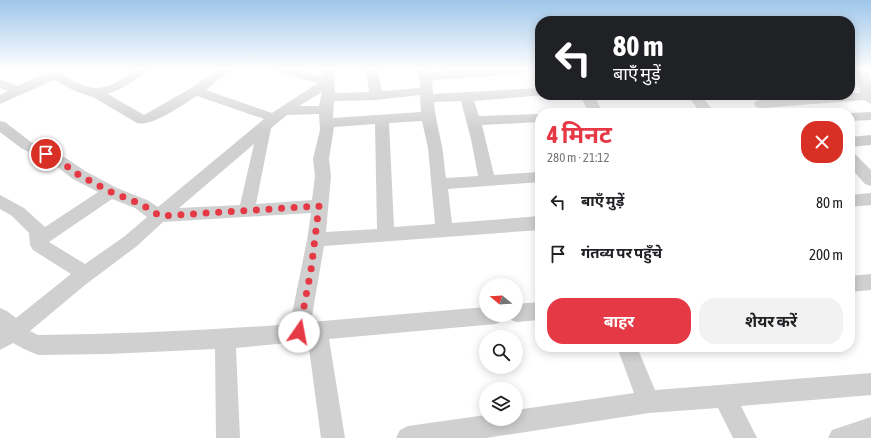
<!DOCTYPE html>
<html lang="hi">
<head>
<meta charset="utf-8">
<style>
  :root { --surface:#fff; --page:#f2f2f2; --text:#202124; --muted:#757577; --accent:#e63946 }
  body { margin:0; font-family:"Asap Condensed","Noto Sans Devanagari",sans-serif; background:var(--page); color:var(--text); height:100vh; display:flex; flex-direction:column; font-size:15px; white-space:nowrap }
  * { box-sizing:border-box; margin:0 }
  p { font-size:13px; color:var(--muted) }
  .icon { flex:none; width:22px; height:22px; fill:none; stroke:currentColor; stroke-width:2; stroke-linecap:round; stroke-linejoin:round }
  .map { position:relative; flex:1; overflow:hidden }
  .side { position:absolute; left:535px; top:108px; width:320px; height:244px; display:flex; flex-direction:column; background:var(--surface); border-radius:16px; box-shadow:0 2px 10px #0003 }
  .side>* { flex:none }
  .top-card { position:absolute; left:535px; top:16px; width:320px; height:84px; border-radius:16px; box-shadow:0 2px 10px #0003; background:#202124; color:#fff; overflow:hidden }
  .needle { width:26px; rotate:288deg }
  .controls { position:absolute; left:479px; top:278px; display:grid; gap:8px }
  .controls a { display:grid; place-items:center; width:44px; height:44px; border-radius:50%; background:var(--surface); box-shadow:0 2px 10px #0003; font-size:20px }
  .pin { position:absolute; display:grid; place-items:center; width:34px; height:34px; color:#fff; margin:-17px; border:2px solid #fff; border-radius:50%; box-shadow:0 1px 4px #0007 }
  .me { position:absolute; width:44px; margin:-22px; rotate:12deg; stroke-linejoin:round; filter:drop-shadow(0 0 3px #0008) }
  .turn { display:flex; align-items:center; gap:14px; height:84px; padding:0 12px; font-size:18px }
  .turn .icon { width:52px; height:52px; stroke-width:2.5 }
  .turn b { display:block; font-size:28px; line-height:34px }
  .round { display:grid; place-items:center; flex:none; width:42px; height:42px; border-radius:16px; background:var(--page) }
  .headline { display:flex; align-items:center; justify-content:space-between; height:68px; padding:0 12px }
  h1 { font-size:24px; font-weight:700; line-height:30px; color:var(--accent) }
  .action { display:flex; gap:8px; margin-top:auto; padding:8px 12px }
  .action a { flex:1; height:46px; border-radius:16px; background:var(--accent); color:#fff; font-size:16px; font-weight:700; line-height:46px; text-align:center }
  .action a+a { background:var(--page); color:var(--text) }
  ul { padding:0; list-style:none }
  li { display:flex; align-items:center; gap:12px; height:52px; padding:0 12px }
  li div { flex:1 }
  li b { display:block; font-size:15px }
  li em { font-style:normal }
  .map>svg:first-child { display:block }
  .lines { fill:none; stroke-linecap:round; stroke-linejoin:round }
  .minor { fill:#d0d0d0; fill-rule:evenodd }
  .route { stroke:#e63946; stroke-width:7; stroke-dasharray:0 12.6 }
</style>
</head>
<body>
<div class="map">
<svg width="871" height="438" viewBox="0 0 871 438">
  <rect width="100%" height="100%" fill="#fff"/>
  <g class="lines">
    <path class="minor" d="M 136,70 L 150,70 L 126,86 L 108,94 L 144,115 L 191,88 L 217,70 L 230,70 L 206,90 L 272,113 L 318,83 L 280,73 L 278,70 L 297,70 L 322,76 L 322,70 L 334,70 L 335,93 L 369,92 L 366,70 L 378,70 L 382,91 L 420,88 L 420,81 L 415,70 L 427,70 L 428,73 L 457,70 L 526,70 L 524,73 L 520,74 L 432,80 L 433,94 L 540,88 L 540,95 L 544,95 L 474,101 L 479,116 L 540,114 L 540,122 L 482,125 L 494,175 L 540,172 L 540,182 L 448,189 L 452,223 L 540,216 L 540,230 L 324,246 L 311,322 L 486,307 L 486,315 L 506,315 L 503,321 L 496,324 L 329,339 L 345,438 L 321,438 L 308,341 L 236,348 L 240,438 L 216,438 L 215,349 L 108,354 L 38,355 L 24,349 L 13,343 L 0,350 L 0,308 L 7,311 L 16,318 L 71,274 L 33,250 L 30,245 L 29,233 L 12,216 L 0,209 L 0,195 L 24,208 L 45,227 L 98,192 L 73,179 L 56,166 L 21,148 L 0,132 L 0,121 L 5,122 L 31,142 L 66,158 L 85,171 L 117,188 L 147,200 L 158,207 L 264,119 L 197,96 C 183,104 153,127 137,123 L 93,97 L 77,92 L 54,80 L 0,104 L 0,95 L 8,91 L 0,88 L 0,79 L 18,86 L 36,77 L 55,71 C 63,73 70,79 78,83 C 103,95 114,83 136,70 ZM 322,92 L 319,106 L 299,106 ZM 420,95 L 421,112 L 333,118 L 334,101 L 376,100 ZM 461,101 L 471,139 L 478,176 L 446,178 C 444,167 444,157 442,146 C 439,131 435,117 434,102 ZM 319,114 L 320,130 L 313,159 L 315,176 L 312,200 L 256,204 L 271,128 L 287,115 ZM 422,121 L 428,148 L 435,224 L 394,227 L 389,123 ZM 375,124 L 377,229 L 326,232 L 331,176 L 329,159 L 334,127 ZM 254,144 L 240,205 L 179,208 ZM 112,199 L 135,208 L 147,217 L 125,236 L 85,264 L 49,242 ZM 311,213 L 307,240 L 290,324 C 206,331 122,334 38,335 L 30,331 L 85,285 L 137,246 L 163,222 Z
      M 856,70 L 868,70 L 871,83 L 871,104 L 864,100 L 761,108 L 756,107 L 754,104 L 756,101 L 761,100 L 827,95 L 850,95 L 850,93 L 860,93 Z
      M 580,95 L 594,95 L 603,113 L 589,113 Z
      M 687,95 L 701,95 L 715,113 L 701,113 Z
      M 871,112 L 871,120 L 850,121 L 849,113 Z
      M 871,135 L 871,145 L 850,147 L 850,137 Z
      M 850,153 L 855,154 L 871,170 L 871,186 L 865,184 L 850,167 Z
      M 871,193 L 871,205 L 850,207 L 850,195 Z
      M 871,274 L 871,290 L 850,292 L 850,276 Z
      M 540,302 L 540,320 L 516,322 L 509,319 L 507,315 L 516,315 L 516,304 Z
      M 617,347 L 637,347 L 655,390 L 871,373 L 871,395 L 741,406 L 757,438 L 733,438 L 718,408 L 649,413 L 486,438 L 396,438 L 400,430 L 408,426 L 486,415 L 486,419 L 516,419 L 516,410 L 634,393 Z
      M 871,417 L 871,438 L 828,438 L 832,430 Z"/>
  </g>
  <linearGradient id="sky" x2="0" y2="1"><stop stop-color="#9ec6ea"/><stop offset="0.53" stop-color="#fff"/><stop offset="1" stop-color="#fff" stop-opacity="0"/></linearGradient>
  <rect width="871" height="131" fill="url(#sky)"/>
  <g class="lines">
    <path class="route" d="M 46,154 L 61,162 L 79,175 L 111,192 L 141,204 L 160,216 L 319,206 L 311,270 L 299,332"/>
  </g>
</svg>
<div class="controls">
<a><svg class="needle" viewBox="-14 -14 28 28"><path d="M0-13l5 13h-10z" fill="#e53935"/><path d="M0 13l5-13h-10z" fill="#757577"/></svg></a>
<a><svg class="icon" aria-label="search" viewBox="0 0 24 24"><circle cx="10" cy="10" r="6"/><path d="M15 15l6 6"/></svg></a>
<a><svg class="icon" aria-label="layers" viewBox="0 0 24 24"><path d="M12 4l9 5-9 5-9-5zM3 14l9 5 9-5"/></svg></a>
</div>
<div class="pin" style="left:46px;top:154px;background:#d93025"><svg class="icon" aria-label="arrive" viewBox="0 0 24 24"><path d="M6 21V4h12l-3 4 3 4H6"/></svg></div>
<svg class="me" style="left:299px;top:332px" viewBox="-20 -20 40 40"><circle r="19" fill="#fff"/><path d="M0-13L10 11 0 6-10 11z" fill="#e63946"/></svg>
<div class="top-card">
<div class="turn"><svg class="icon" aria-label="left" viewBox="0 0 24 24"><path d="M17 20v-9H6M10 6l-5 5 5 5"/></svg><div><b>80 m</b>बाएँ मुड़ें</div></div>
</div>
<section class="side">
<div class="headline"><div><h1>4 मिनट</h1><p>280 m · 21:12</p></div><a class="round" style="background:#d93025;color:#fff"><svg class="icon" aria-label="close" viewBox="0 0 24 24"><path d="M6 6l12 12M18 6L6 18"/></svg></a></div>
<ul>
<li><svg class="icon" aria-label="left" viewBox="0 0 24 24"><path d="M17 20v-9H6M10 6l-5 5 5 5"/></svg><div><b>बाएँ मुड़ें</b></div><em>80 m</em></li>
<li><svg class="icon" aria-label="arrive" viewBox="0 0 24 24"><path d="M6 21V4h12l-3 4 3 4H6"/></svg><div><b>गंतव्य पर पहुँचे</b></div><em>200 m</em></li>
</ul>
<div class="action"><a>बाहर</a><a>शेयर करें</a></div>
</section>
</div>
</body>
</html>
